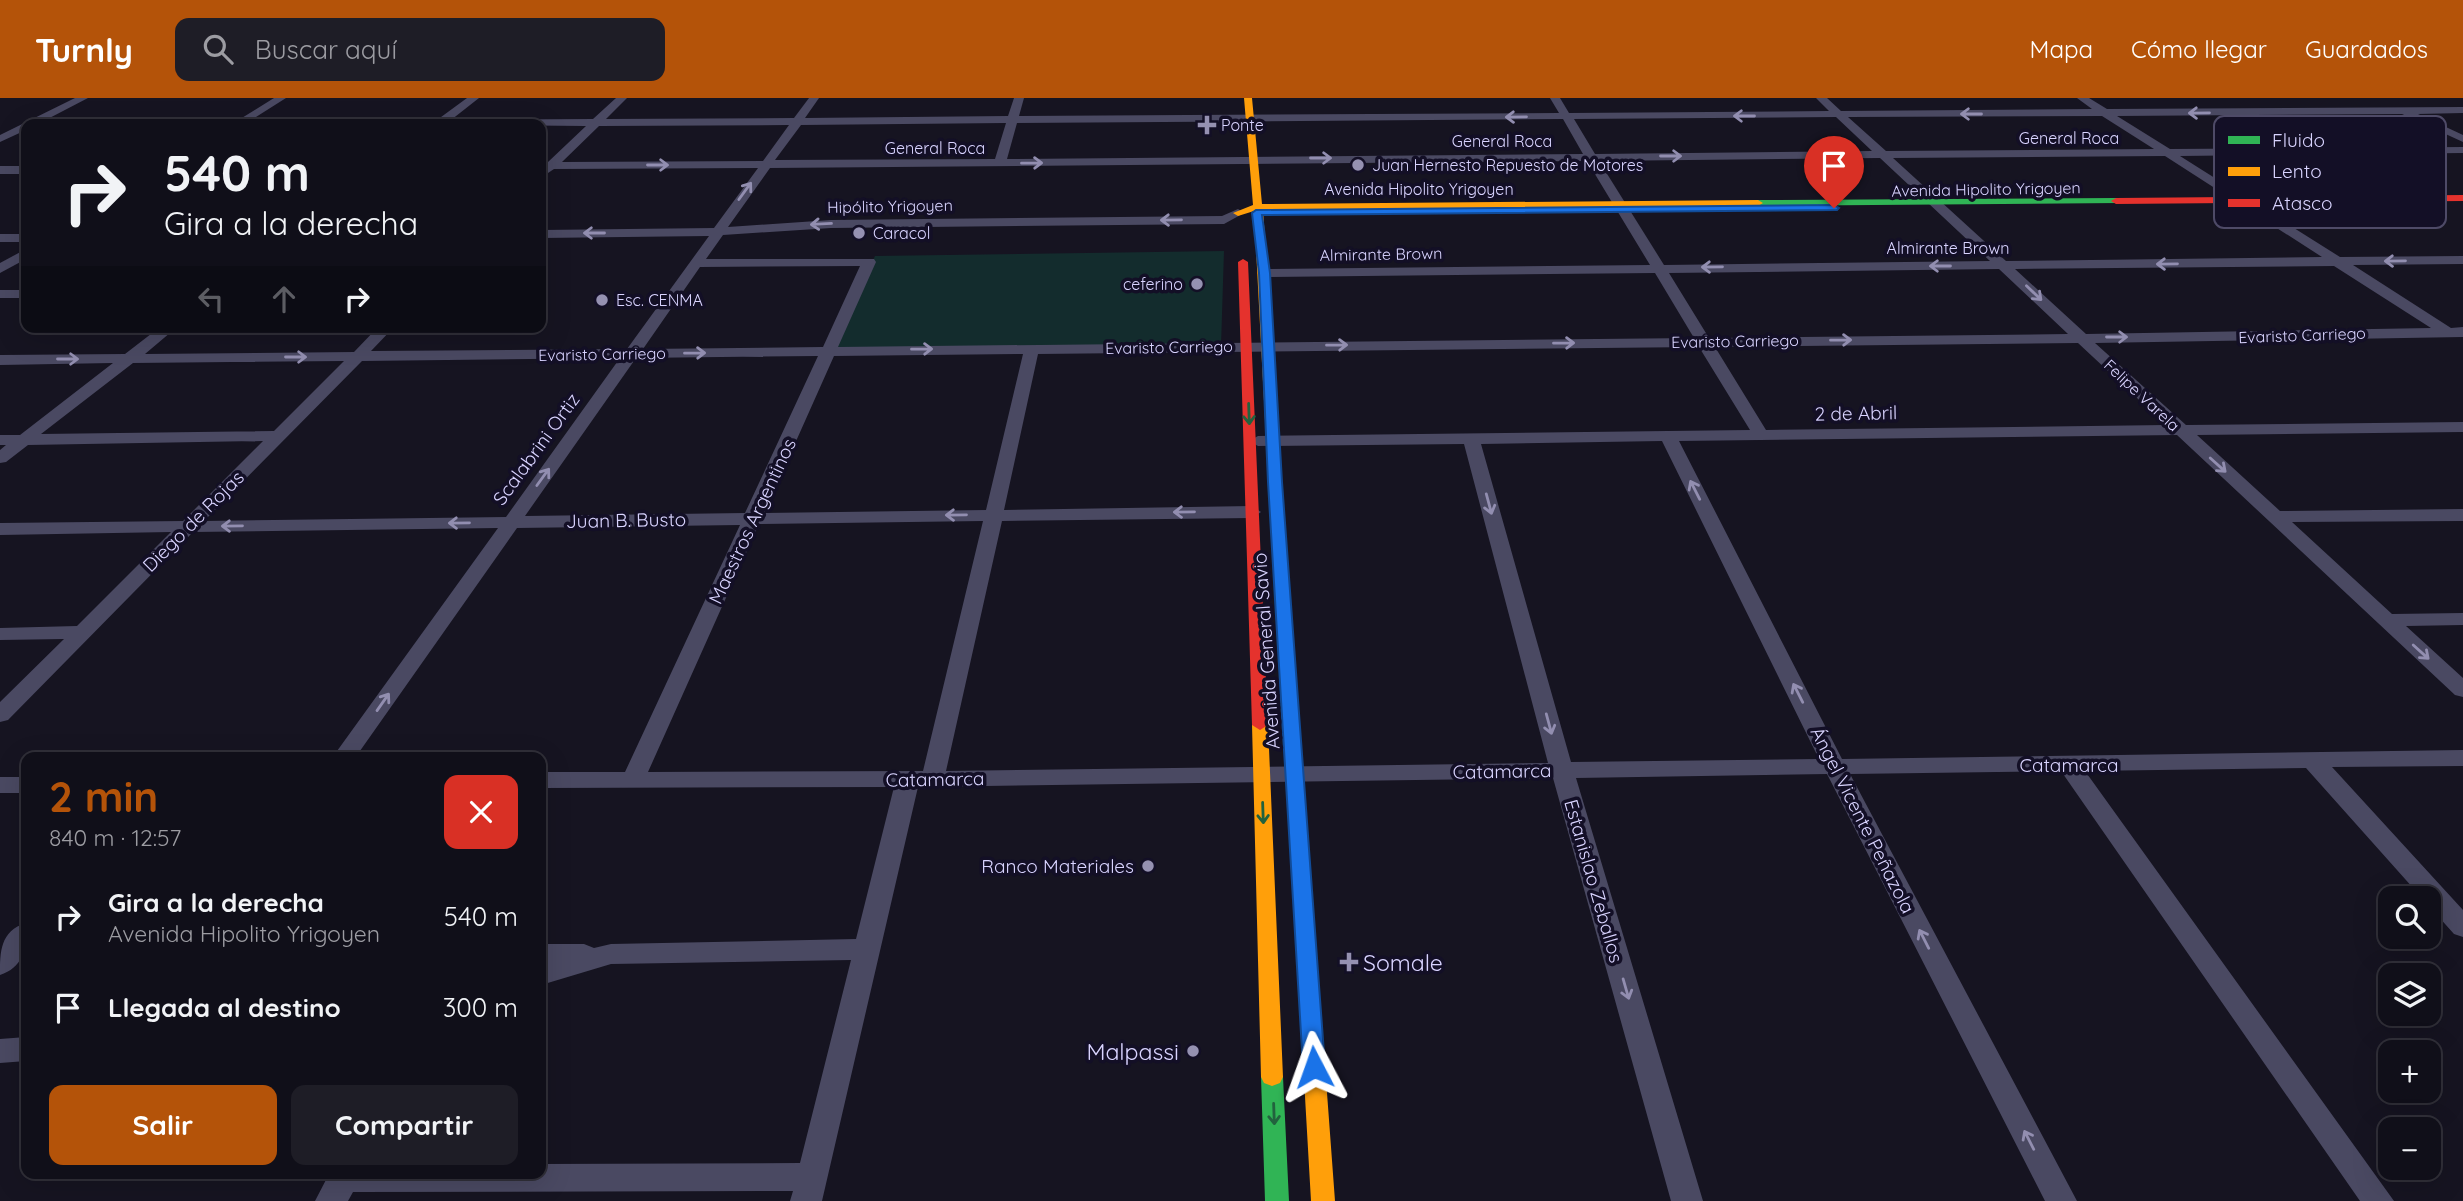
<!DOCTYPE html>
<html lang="es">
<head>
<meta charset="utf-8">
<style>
  :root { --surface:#100f19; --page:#1e1d26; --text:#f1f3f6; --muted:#9c9ca2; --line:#302f38; --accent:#b45309 }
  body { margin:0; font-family:Quicksand,sans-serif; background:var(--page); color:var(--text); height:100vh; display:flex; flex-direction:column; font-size:26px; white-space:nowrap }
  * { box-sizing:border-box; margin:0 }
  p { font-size:23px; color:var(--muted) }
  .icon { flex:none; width:38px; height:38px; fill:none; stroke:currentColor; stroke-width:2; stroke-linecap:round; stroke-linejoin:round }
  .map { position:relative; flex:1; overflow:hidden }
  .panel { position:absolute; left:21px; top:654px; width:525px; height:427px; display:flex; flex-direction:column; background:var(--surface); border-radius:14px; box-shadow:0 7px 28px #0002,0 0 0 2px var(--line) }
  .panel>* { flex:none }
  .banner { position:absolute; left:21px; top:21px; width:525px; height:214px; border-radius:14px; box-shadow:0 7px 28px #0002,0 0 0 2px var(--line); background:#100f19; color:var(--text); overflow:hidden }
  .fabs { position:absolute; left:2378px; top:788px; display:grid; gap:14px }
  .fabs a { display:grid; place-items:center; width:63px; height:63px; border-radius:14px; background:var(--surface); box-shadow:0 7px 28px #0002,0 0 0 2px var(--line); font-size:35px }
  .pin { position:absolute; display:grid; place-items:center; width:60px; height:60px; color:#fff; margin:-72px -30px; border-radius:50% 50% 50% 0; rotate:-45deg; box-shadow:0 0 7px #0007 }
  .pin .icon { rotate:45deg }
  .me { position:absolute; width:77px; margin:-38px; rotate:356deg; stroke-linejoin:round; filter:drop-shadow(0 0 5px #0008) }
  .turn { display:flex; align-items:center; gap:24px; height:147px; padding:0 28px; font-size:32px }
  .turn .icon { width:91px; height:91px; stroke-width:2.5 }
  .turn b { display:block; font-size:49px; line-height:60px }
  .lanes { display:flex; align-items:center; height:66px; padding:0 28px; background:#0003; justify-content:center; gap:35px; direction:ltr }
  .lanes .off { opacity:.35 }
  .round { display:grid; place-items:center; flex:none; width:74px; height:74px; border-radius:14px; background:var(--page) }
  .summary { display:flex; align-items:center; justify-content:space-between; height:119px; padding:0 28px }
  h1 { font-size:42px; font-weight:800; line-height:52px; color:var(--accent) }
  .action { display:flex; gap:14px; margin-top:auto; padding:14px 28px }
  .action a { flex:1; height:80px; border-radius:14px; background:var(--accent); color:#fff; font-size:28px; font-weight:800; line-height:80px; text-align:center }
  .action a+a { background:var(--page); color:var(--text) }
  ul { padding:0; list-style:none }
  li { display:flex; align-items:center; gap:21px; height:91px; padding:0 28px }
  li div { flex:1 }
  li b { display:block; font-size:26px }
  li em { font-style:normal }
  header { display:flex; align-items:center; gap:42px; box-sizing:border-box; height:98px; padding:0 35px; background:var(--accent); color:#fff }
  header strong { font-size:33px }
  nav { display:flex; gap:38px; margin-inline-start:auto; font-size:24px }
  .search { width:490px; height:63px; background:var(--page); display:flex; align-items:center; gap:18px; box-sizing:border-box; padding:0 24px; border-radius:14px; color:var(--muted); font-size:26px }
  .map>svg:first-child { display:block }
  .green { fill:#132c2d }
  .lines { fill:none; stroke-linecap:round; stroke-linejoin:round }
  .street { fill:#4a4962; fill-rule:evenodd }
  .fast { fill:#30b455; fill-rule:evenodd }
  .slow { fill:#ff9f0a; fill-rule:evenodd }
  .jam { fill:#e5322d; fill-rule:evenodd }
  .oneway { stroke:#928eb0 }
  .oneway2 { stroke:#22623e }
  .route { fill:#1a73e8; stroke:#114b97; stroke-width:2 }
  .poi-dot { fill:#9591b1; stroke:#130f26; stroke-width:2.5 }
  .labels { text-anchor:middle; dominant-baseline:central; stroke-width:7; stroke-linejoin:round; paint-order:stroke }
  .far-poi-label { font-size:16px; fill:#d9d4ff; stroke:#130f26; text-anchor:start }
  .far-street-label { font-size:16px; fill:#d9d4ff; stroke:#130f26 }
  .street-label { font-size:19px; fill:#d9d4ff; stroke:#130f26 }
  .poi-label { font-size:19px; fill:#d9d4ff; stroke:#130f26; text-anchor:end }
  .near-poi-label { font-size:23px; fill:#d9d4ff; stroke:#130f26; text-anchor:start }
  .key { fill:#130f26; stroke:#4e4a67; stroke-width:2 }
  .key-label { font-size:19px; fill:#d9d4ff }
</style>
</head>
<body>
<header>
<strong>Turnly</strong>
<div class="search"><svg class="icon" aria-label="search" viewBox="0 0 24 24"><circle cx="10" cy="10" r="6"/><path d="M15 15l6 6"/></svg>Buscar aquí</div>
<nav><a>Mapa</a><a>Cómo llegar</a><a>Guardados</a></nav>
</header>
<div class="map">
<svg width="2463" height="1103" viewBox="0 0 2463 1103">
  <rect width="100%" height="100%" fill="#161421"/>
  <path class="green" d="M 1224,153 L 1221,248 L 830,252 L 875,158 Z"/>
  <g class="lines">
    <path class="street" d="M 75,0 L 88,0 L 38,26 L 26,26 L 26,32 L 0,44 L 0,37 Z
      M 274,0 L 286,0 L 245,26 L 232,26 Z
      M 467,0 L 479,0 L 451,22 L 593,21 L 616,0 L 627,0 L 606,21 L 794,20 L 809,0 L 819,0 L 805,20 L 1008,18 L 1014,0 L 1024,0 L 1019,18 L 1559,15 L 1550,0 L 1560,0 L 1569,15 L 1829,13 L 1816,0 L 1827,0 L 1841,13 L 2092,11 L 2077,0 L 2089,0 L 2107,11 L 2463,9 L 2463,15 L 2418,16 L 2463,37 L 2463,44 L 2402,16 L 2117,18 L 2170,51 L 2463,49 L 2463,55 L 2180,58 L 2340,159 L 2463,158 L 2463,166 L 2353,167 L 2451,230 L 2463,229 L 2463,239 L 2095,245 L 2186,327 L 2463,324 L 2463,334 L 2197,337 L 2280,413 L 2463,411 L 2463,423 L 2292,424 L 2392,516 L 2463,515 L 2463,527 L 2406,528 L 2463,580 L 2463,599 L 2455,597 L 2177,337 L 1679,343 L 1842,661 L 2463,652 L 2463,668 L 2332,669 L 2463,812 L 2463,839 L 2454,836 L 2429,808 L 2429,800 L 2422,800 L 2306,670 L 2085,673 L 2394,1103 L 2360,1103 L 2061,673 L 1850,676 L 2077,1103 L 2045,1103 L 1827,676 L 1576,680 L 1703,1103 L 1671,1103 L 1553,680 L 918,689 L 822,1103 L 790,1103 L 793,1093 L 353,1094 L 348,1103 L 315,1103 L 329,1076 L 541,1076 L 541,1066 L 800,1065 L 851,862 L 611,866 L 541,887 L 541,846 L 584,846 L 594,850 L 611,846 L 856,841 L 894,689 L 541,690 L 541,674 L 625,674 L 740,427 L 517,430 L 355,660 L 332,660 L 498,430 L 193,434 L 8,622 L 0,624 L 0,604 L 64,541 L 0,542 L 0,530 L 77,528 L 171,434 L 0,437 L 0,425 L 183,423 L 263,343 L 28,347 L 6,364 L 0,365 L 0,352 L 6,347 L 0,347 L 0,337 L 20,337 L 113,265 L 0,267 L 0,257 L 125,256 L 160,229 L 177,229 L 145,256 L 354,254 L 378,229 L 394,229 L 371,253 L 627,251 L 709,138 L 541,140 L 541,132 L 714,130 L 758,70 L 554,71 L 548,75 L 541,72 L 541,64 L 548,64 L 586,28 L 377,26 L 383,23 L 437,22 ZM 2102,18 L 2154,51 L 1886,53 L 1848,19 ZM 1836,19 L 1872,53 L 1595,56 L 1574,21 ZM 1563,21 L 1583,56 L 1007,61 L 1017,25 ZM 1006,25 L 995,61 L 775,62 L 801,27 ZM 789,27 L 763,63 L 562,64 L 599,28 ZM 2165,58 L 2322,159 L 2006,163 L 1893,60 ZM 1880,60 L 1990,163 L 1664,167 L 1599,63 ZM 1587,63 L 1650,167 L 1264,171 L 1257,175 L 1264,179 L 1655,175 L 1694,240 L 838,249 L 876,164 L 874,161 L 706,161 L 723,137 L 831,130 L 1224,126 L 1244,115 L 1238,111 L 1222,118 L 831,122 L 728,129 L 770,70 ZM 860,168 L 823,249 L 643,251 L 700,169 ZM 2334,168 L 2431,230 L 2086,236 L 2015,171 ZM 1999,171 L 2068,236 L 1709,240 L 1669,175 ZM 2078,245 L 2166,327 L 1766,332 L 1715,249 ZM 1699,249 L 1750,332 L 1258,338 L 1249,343 L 1258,348 L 1464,346 L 1548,665 L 946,673 L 1002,423 L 1252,420 L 1261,414 L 1252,408 L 1004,412 L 1038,256 ZM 1023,256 L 986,412 L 764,415 L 834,258 ZM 818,258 L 745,415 L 525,418 L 636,260 ZM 620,260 L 506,419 L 204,423 L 362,263 ZM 344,263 L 274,333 L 41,336 L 133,265 ZM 1662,343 L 1819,661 L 1571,664 L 1481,346 ZM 983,423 L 923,673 L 648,674 L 759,426 Z
      M 0,68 L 26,68 L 26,76 L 0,76 Z
      M 0,136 L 26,136 L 26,144 L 0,144 Z
      M 26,151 L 26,161 L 0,175 L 0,165 Z
      M 0,192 L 26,192 L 26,200 L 0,200 Z
      M 0,679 L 26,679 L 26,695 L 0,695 Z
      M 26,825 C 27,848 25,869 0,877 C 0,854 0,833 26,825 Z
      M 26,939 L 26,963 L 0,965 L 0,941 Z"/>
    <path class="fast" d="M 2116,100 L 2121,103 L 2119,105 L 1758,108 L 1753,105 L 1758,102 Z
      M 1272,970 L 1280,973 L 1283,979 L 1289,1103 L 1265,1103 L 1261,979 L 1264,973 Z"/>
    <path class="slow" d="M 1244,0 L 1252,0 L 1262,106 L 1758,102 L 1763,105 L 1758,108 L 1263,112 L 1283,398 L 1276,402 L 1269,398 L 1254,113 L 1238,118 L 1233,115 L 1253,107 Z
      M 1260,622 L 1268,627 L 1283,979 L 1280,985 L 1272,988 L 1264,985 L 1261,979 L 1252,627 Z
      M 1299,732 L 1306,733 L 1308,738 L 1335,1103 L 1311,1103 L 1290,738 L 1292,733 Z"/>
    <path class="jam" d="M 2463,97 L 2463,103 L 2116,106 L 2111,103 L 2116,100 Z
      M 1243,161 L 1248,164 L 1268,627 L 1260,632 L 1252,627 L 1238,164 Z
      M 1276,394 L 1283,398 L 1308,738 L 1306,743 L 1292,743 L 1290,738 L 1269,398 Z"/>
  </g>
  <defs><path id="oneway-shaft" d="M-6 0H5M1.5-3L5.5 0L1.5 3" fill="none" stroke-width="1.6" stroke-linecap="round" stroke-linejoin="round" transform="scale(1.75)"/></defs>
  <g class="oneway">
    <use href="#oneway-shaft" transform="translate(2199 15) rotate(179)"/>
    <use href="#oneway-shaft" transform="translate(1971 16) rotate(180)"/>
    <use href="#oneway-shaft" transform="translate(1744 18) rotate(180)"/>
    <use href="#oneway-shaft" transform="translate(1516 19) rotate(179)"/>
    <use href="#oneway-shaft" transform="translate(1671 58)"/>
    <use href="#oneway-shaft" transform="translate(1321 60)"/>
    <use href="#oneway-shaft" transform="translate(1032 65) rotate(-1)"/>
    <use href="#oneway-shaft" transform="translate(658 67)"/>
    <use href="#oneway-shaft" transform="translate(745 93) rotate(-54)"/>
    <use href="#oneway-shaft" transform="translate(1171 122) rotate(179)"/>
    <use href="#oneway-shaft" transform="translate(821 126) rotate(177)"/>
    <use href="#oneway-shaft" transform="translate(594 135) rotate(180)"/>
    <use href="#oneway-shaft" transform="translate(2395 163) rotate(179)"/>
    <use href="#oneway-shaft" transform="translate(2167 166) rotate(179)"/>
    <use href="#oneway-shaft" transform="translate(1940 168) rotate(180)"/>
    <use href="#oneway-shaft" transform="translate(1712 169) rotate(179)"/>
    <use href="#oneway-shaft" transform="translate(2034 195) rotate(44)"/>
    <use href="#oneway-shaft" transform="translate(2117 239)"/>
    <use href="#oneway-shaft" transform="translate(1841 242) rotate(-1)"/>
    <use href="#oneway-shaft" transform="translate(1564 245) rotate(-1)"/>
    <use href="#oneway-shaft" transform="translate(1337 247) rotate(-1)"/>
    <use href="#oneway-shaft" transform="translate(922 251) rotate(-1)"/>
    <use href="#oneway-shaft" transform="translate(695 255) rotate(-1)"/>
    <use href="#oneway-shaft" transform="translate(296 259)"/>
    <use href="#oneway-shaft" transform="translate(68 261)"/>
    <use href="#oneway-shaft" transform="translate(2218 367) rotate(42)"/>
    <use href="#oneway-shaft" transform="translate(543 379) rotate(-54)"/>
    <use href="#oneway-shaft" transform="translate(1695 392) rotate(-117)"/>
    <use href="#oneway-shaft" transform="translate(1489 406) rotate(75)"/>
    <use href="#oneway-shaft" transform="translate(1184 414) rotate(179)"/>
    <use href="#oneway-shaft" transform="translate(956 417) rotate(179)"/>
    <use href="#oneway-shaft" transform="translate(459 425) rotate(179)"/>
    <use href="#oneway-shaft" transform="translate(232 428) rotate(179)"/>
    <use href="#oneway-shaft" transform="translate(2421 554) rotate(42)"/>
    <use href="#oneway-shaft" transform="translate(1798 595) rotate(-117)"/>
    <use href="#oneway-shaft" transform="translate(383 604) rotate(-55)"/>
    <use href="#oneway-shaft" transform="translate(1549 626) rotate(75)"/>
    <use href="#oneway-shaft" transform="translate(1924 841) rotate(-117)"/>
    <use href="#oneway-shaft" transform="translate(1626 891) rotate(74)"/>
    <use href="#oneway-shaft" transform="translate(2029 1042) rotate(-117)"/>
  </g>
  <g class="oneway2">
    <use href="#oneway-shaft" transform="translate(1249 316) rotate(88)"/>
    <use href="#oneway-shaft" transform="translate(1263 715) rotate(88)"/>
    <use href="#oneway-shaft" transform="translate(1274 1016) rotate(88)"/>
  </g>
  <path class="route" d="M 1834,107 L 1839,110 L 1837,112 L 1262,117 L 1270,175 L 1282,384 L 1325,969 L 1322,976 L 1314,978 L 1307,976 L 1303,969 L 1268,384 L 1259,175 L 1252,115 L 1256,112 Z"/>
  <g class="poi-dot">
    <path d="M1203.5 16.5h7v7h7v7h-7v7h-7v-7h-7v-7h7z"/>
    <circle cx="1358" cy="67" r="7"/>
    <circle cx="859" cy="135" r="7"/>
    <circle cx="1197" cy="186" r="7"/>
    <circle cx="602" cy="202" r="7"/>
    <circle cx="1148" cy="768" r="7"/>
    <path d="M1345.5 853.5h7v7h7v7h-7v7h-7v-7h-7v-7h7z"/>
    <circle cx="1193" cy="953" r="7"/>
  </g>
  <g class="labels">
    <g class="far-poi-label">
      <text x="1221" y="27">Ponte</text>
      <text x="1372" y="67">Juan Hernesto Repuesto de Motores</text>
      <text x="873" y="135">Caracol</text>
      <text x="1183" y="186" text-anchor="end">ceferino</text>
      <text x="616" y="202">Esc. CENMA</text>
    </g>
    <g class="far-street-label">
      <text x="2069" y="40">General Roca</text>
      <text x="1502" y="43">General Roca</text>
      <text x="935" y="50">General Roca</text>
      <text x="1419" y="91">Avenida Hipolito Yrigoyen</text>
      <text transform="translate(1986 91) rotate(-1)">Avenida Hipolito Yrigoyen</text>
      <text transform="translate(890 108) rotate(-1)">Hipólito Yrigoyen</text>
      <text x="1948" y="150">Almirante Brown</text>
      <text transform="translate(1381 156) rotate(-1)">Almirante Brown</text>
      <text transform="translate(2302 237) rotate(-2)">Evaristo Carriego</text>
      <text transform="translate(1735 243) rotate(-1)">Evaristo Carriego</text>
      <text transform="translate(1169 249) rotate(-1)">Evaristo Carriego</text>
      <text transform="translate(602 256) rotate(-1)">Evaristo Carriego</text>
      <text transform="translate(2142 297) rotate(43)">Felipe Varela</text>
    </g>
    <g class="street-label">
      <text transform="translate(1856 315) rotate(-1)">2 de Abril</text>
      <text transform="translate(536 351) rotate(-54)">Scalabrini Ortiz</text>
      <text transform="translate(626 422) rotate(-1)">Juan B. Busto</text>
      <text transform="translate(193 423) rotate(-45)">Diego de Rojas</text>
      <text transform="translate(752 423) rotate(-65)">Maestros Argentinos</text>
      <text transform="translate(1266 553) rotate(-94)">Avenida General Savio</text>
      <text x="2069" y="667">Catamarca</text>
      <text transform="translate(1502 673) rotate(-1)">Catamarca</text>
      <text transform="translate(935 681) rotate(-1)">Catamarca</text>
      <text transform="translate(1863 722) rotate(63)">Ángel Vicente Peñazola</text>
      <text transform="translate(1594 783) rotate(74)">Estanislao Zeballos</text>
    </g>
    <g class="poi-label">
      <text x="1134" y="768">Ranco Materiales</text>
    </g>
    <g class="near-poi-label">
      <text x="1363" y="864">Somale</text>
      <text x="1179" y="953" text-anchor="end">Malpassi</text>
    </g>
  </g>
  <rect x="2214" y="18" width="232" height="112" rx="10" class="key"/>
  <rect x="2228" y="38" width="32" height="8" fill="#30b455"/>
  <rect x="2228" y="69" width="32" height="9" fill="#ff9f0a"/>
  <rect x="2228" y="101" width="32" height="8" fill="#e5322d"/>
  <g class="key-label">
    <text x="2272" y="49">Fluido</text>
    <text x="2272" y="80">Lento</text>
    <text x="2272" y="112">Atasco</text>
  </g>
</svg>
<div class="fabs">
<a><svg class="icon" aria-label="search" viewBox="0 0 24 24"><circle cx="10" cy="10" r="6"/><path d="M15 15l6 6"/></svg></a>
<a><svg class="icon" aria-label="layers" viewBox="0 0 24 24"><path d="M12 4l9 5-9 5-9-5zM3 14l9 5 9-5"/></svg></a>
<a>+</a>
<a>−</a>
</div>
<div class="pin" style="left:1834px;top:110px;background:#d93025"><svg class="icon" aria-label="arrive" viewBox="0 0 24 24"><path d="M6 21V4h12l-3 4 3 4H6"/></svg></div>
<svg class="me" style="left:1314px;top:969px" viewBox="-20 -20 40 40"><path d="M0-17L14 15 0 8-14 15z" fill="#1a73e8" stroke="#fff" stroke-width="4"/></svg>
<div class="banner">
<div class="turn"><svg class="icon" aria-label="right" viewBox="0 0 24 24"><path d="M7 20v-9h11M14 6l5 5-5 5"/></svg><div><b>540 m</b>Gira a la derecha</div></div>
<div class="lanes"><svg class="icon off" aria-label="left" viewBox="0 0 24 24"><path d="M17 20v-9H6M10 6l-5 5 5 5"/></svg><svg class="icon off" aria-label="ahead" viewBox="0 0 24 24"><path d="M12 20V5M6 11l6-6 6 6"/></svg><svg class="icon" aria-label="right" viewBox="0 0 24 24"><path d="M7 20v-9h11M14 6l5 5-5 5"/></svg></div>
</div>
<section class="panel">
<div class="summary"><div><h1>2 min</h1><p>840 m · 12:57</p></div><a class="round" style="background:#d93025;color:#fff"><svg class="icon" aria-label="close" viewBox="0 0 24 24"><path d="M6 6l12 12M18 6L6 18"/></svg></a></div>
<ul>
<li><svg class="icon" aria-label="right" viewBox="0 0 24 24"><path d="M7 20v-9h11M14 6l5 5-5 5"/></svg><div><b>Gira a la derecha</b><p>Avenida Hipolito Yrigoyen</p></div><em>540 m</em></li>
<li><svg class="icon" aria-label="arrive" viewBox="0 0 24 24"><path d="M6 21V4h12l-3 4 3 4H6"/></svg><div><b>Llegada al destino</b></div><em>300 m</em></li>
</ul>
<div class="action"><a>Salir</a><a>Compartir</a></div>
</section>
</div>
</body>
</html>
